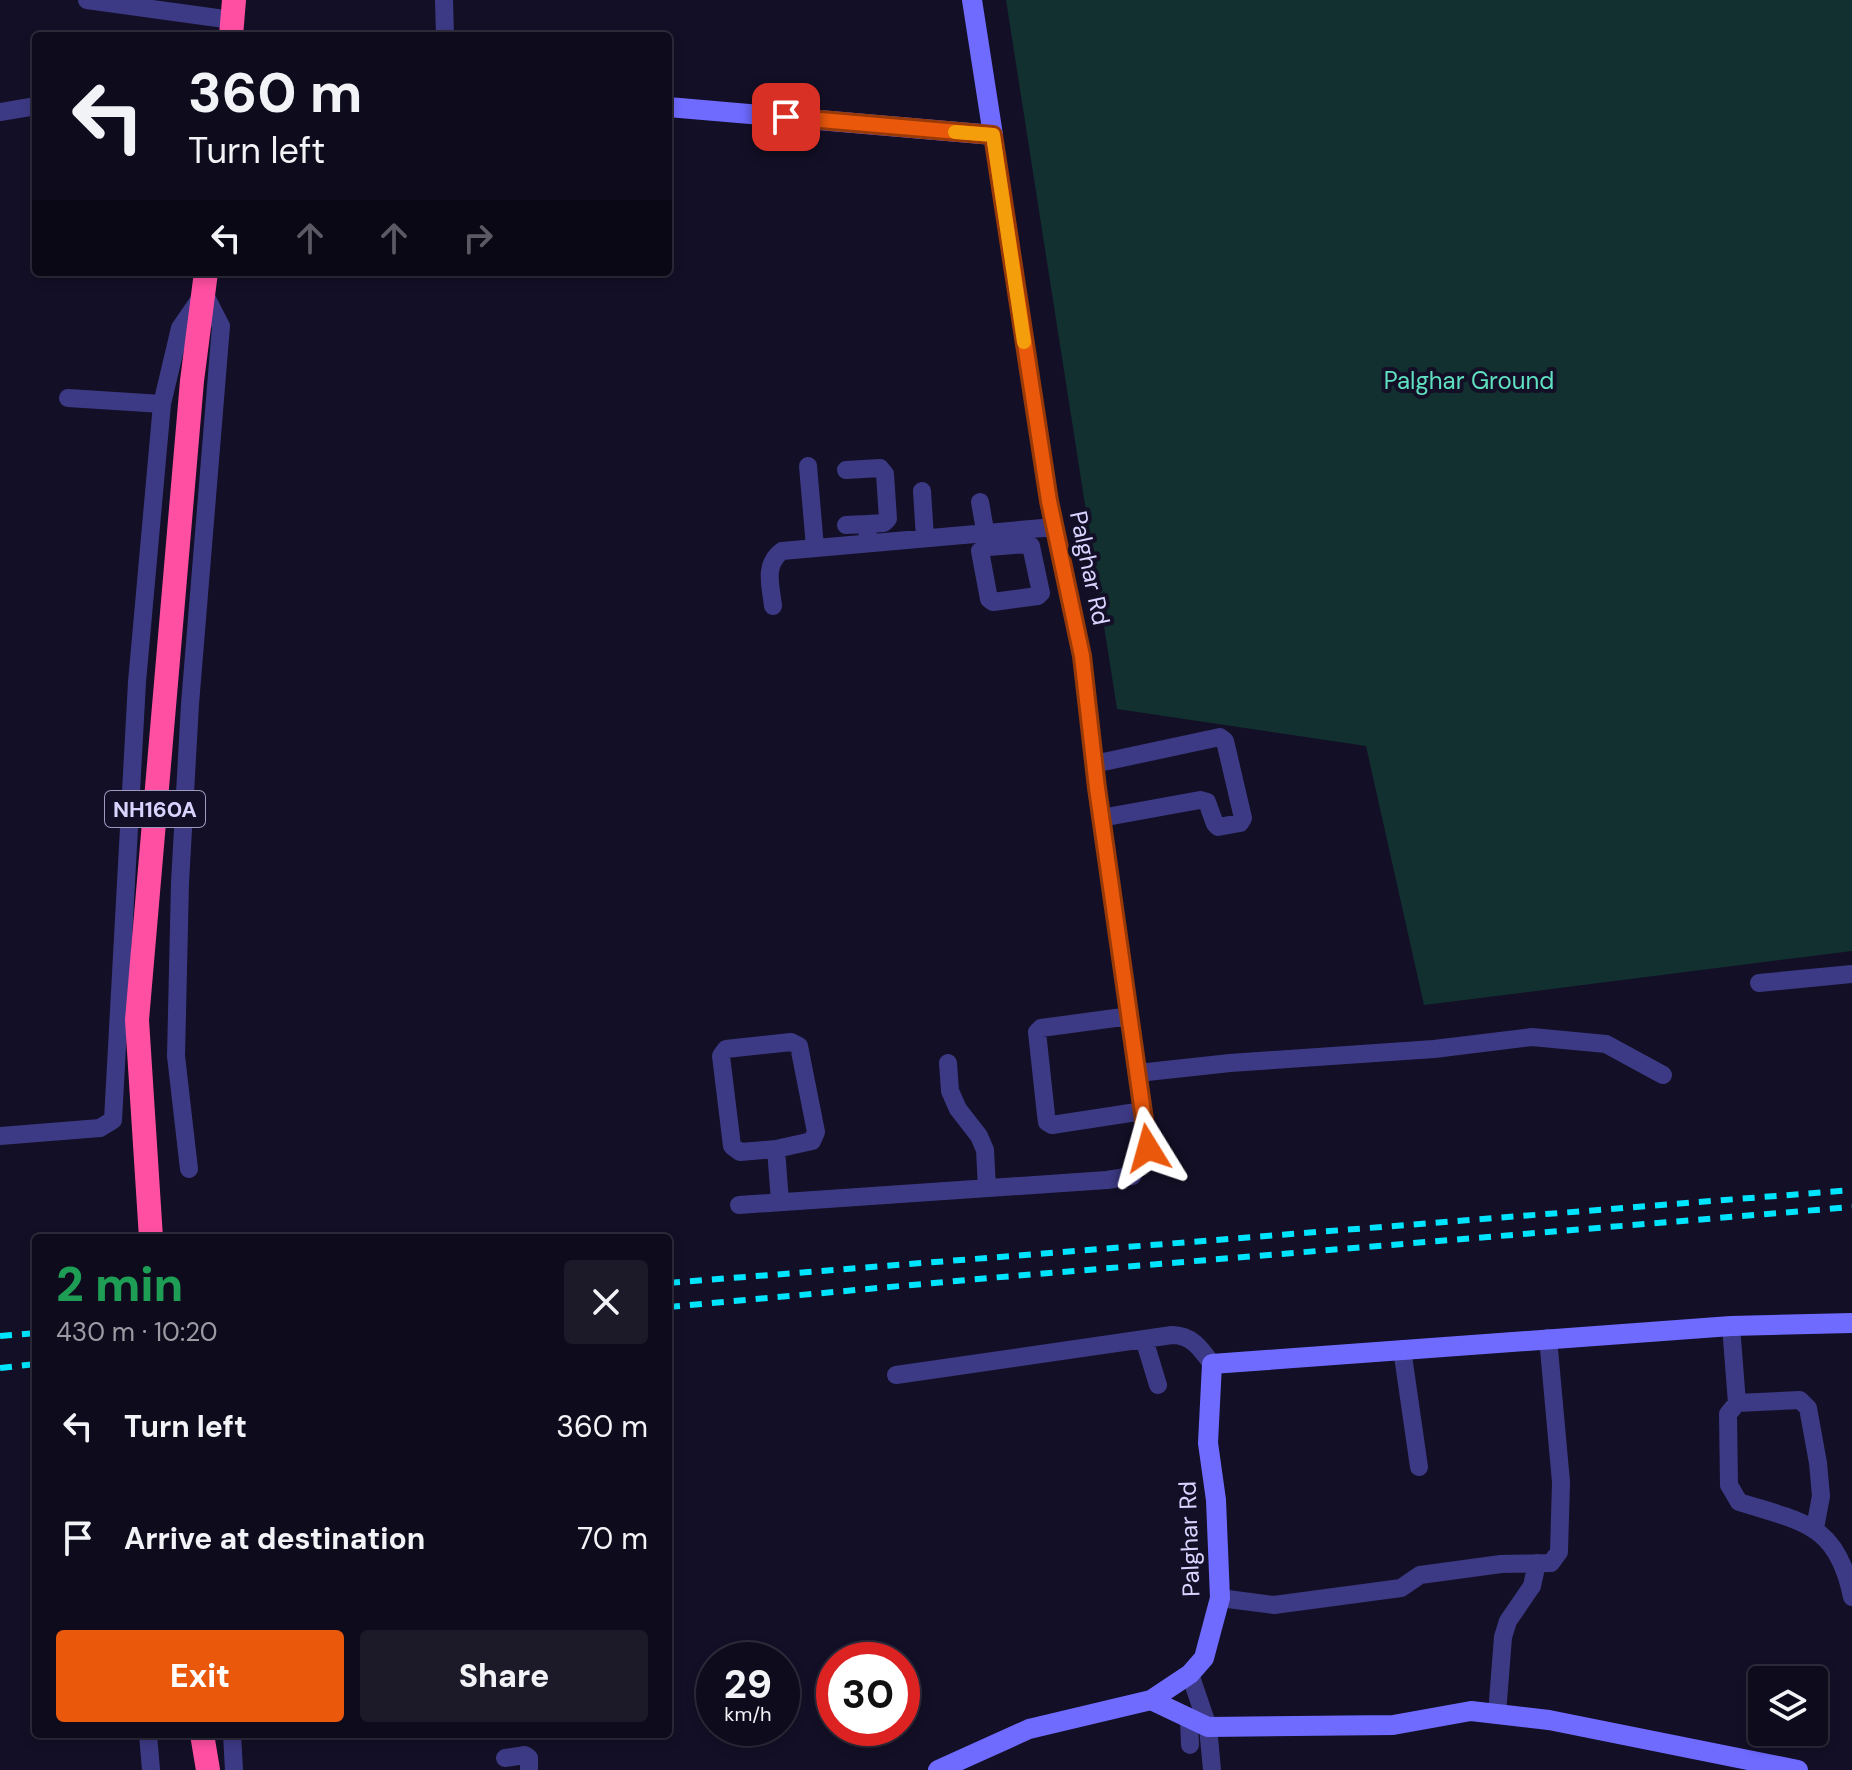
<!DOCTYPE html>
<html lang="en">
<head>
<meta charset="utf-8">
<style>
  :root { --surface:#0e0b1c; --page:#1c1929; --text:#f1f3f6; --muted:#9b9ba3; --line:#2e2b3b; --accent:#ea580c }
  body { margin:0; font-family:"DM Sans",sans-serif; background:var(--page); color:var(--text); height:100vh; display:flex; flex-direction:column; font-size:30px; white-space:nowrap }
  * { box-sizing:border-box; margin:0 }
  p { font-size:26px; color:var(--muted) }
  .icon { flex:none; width:44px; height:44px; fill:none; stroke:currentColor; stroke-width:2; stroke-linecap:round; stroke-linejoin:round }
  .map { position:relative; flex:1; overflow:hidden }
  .sheet { position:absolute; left:32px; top:1234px; width:640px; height:504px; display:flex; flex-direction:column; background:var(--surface); border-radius:8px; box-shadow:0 4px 12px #0003,0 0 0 2px var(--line) }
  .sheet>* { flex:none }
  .banner { position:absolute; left:32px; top:32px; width:640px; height:244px; border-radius:8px; box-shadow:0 4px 12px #0003,0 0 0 2px var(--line); background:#0e0b1c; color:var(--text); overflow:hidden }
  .fabs { position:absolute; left:1748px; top:1666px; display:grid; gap:16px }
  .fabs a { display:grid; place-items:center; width:80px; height:80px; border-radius:8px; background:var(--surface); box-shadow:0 4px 12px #0003,0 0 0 2px var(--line); font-size:40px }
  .speed { position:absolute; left:696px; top:1642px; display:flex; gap:16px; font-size:40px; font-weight:700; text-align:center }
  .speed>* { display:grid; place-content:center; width:104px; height:104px; border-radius:50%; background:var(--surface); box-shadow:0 4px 12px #0003,0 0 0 2px var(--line); line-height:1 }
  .speed small { font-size:20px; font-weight:400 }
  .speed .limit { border:12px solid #d22; background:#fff; color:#111 }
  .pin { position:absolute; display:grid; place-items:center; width:68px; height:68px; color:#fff; margin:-34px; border-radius:16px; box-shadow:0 4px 12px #0006 }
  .me { position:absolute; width:88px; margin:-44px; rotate:352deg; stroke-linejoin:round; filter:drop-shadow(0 0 6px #0008) }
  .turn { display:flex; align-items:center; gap:28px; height:168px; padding:0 24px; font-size:36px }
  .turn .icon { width:104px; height:104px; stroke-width:2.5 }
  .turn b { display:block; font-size:56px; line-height:68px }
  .lanes { display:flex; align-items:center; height:76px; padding:0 24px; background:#0003; justify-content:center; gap:40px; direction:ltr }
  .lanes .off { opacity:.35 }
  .round { display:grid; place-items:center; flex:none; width:84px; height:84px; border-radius:8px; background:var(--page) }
  .head { display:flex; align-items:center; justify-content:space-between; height:136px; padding:0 24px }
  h1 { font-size:48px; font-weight:800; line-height:60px; color:#1e9e55 }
  .button { display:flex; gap:16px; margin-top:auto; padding:16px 24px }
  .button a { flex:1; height:92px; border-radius:8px; background:var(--accent); color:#fff; font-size:32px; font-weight:800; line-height:92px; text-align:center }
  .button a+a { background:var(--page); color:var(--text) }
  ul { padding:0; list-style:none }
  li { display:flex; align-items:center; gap:24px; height:112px; padding:0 24px }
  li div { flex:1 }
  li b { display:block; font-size:30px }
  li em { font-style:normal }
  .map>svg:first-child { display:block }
  .green { fill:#12302f }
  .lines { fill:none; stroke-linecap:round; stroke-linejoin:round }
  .street { stroke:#3d3a85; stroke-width:18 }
  .secondary { stroke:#6f6bff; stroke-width:20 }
  .highway { stroke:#ff4fa3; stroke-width:24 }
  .rail { stroke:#00e5ff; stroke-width:6; stroke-dasharray:12 10; stroke-linecap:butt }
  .route-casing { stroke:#983908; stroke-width:20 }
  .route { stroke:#ea580c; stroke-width:14 }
  .slow { stroke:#f59e0b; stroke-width:14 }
  .labels { text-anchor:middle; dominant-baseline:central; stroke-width:8; stroke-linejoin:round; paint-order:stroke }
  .shield { fill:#130f26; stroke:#9e99be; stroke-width:2 }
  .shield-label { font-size:22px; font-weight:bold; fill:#d9d4ff }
  .park-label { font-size:24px; fill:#5fe0c0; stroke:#130f26 }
  .street-label { font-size:24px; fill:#d9d4ff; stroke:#130f26 }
</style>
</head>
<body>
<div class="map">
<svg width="1852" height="1770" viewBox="0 0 1852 1770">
  <rect width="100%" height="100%" fill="#130f26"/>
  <path class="green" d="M 1006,0 L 1852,0 L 1852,951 L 1424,1005 L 1366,746 L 1117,709 Z"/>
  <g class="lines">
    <path class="street" d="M 87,0 L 232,20
      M 444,0 L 445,36
      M 0,112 L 36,106
      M 68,398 L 162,404
      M 808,466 L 815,547
      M 846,470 L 880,468 L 885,474 L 888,519 L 884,523 L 867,524 L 868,542
      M 922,491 L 925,538
      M 980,502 L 988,547 L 980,551 L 989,599 L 993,602 L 1038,596 L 1041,593 L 1031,546 L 1027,544 L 988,547
      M 846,525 L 867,524
      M 773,606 C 771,586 763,565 782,551 L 1054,527
      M 1094,764 L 1220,737 L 1225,741 L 1243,818 L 1240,823 L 1218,827 L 1215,824 L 1207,802 L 1200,800 L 1101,818
      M 1759,983 L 1852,974
      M 1130,1016 L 1041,1028 L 1037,1032 L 1046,1115 L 1047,1122 L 1052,1125 L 1143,1111
      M 948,1063 L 950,1091 L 958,1109 L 979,1136 L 985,1150 L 987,1188
      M 1138,1073 L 1230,1063 L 1434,1049 L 1532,1037 L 1606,1044 L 1663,1075
      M 0,1136 L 100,1128 L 113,1120 L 137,682 L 162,404 L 180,328 L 204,293 L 221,326 L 190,704 L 180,883 L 176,1056 L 189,1169
      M 776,1149 L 812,1141 L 816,1132 L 799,1046 L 791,1042 L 726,1049 L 721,1056 L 732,1146 L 740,1152 L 776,1149 L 780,1202
      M 739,1205 L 1107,1180 L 1132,1176 L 1148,1148 L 1097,788 L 1082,656 L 1049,501 L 993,135
      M 1731,1326 L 1737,1403
      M 1144,1339 L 1158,1385
      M 1402,1349 L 1419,1467
      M 896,1375 L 1172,1335 C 1192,1335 1201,1349 1212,1364
      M 1815,1528 L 1821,1496 L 1818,1463 L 1808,1408 L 1800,1400 L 1737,1403 L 1728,1414 L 1729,1485 L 1739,1502 C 1802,1522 1837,1523 1852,1597
      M 1220,1598 L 1274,1605 L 1401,1588 L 1420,1575 L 1501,1564 L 1551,1563 L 1559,1552 L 1561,1482 L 1548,1338
      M 1190,1674 L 1208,1727 L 1212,1770
      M 1497,1714 L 1503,1637 L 1508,1621 L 1532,1586 L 1537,1563
      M 1189,1719 L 1190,1745
      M 148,1734 L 151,1770
      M 232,1734 L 234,1770
      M 505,1758 L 525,1755 L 529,1758 L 529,1770"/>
    <path class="secondary" d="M 668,107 L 993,135 L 972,0
      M 1151,1700 L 1208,1727 L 1393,1725 L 1471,1711 L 1549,1720 L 1798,1770
      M 938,1770 L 1029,1729 L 1151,1700 L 1190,1674 L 1204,1658 L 1220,1598 L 1216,1500 L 1208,1443 L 1212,1364 L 1731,1326 L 1852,1323"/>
    <path class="highway" d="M 231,36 L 234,0
      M 151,1238 L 137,1020 L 192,381 L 206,272
      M 202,1734 L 208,1770"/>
    <path class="rail" d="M 668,1283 L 1852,1190
      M 668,1307 L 989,1278 L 1852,1207
      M 0,1336 L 36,1333
      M 0,1368 L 36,1364"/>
  </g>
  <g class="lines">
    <g class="route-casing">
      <path id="route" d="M 786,117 L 993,135 L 1049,501 L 1082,656 L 1097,788 L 1148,1148"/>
    </g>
    <use href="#route" class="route"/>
    <path class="slow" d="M 955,132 L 993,135 L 1024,342"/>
  </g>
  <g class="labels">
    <rect class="shield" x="105" y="791" width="100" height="36" rx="6"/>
    <g class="shield-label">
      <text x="155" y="809">NH160A</text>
    </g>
    <g class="park-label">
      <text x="1469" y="380">Palghar Ground</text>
    </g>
    <g class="street-label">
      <text transform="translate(1090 568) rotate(78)">Palghar Rd</text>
      <text transform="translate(1189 1539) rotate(-92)">Palghar Rd</text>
    </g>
  </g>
</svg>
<div class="fabs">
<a><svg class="icon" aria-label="layers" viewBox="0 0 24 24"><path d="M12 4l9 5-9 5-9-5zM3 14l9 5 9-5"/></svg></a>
</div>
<div class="speed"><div>29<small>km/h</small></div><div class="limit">30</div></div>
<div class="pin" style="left:786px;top:117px;background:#d93025"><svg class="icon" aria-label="arrive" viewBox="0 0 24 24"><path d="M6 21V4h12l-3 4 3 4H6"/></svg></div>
<svg class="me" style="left:1148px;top:1148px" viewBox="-20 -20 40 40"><path d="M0-17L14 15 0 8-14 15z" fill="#ea580c" stroke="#fff" stroke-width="4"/></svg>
<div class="banner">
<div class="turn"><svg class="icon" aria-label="left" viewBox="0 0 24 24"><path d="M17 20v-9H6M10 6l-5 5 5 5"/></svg><div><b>360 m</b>Turn left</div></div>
<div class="lanes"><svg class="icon" aria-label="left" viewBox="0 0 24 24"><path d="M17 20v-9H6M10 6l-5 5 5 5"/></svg><svg class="icon off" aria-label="ahead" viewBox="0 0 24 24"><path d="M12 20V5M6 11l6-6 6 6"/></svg><svg class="icon off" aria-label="ahead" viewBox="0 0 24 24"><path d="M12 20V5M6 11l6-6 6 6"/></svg><svg class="icon off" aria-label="right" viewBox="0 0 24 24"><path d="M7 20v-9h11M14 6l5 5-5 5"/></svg></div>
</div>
<section class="sheet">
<div class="head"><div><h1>2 min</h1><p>430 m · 10:20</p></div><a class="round"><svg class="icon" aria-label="close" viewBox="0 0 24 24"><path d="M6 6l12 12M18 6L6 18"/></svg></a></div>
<ul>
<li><svg class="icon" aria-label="left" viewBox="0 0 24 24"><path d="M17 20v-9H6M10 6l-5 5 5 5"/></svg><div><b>Turn left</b></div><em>360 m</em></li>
<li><svg class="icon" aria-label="arrive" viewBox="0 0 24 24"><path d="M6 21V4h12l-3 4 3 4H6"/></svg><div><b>Arrive at destination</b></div><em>70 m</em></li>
</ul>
<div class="button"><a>Exit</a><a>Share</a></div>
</section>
</div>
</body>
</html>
